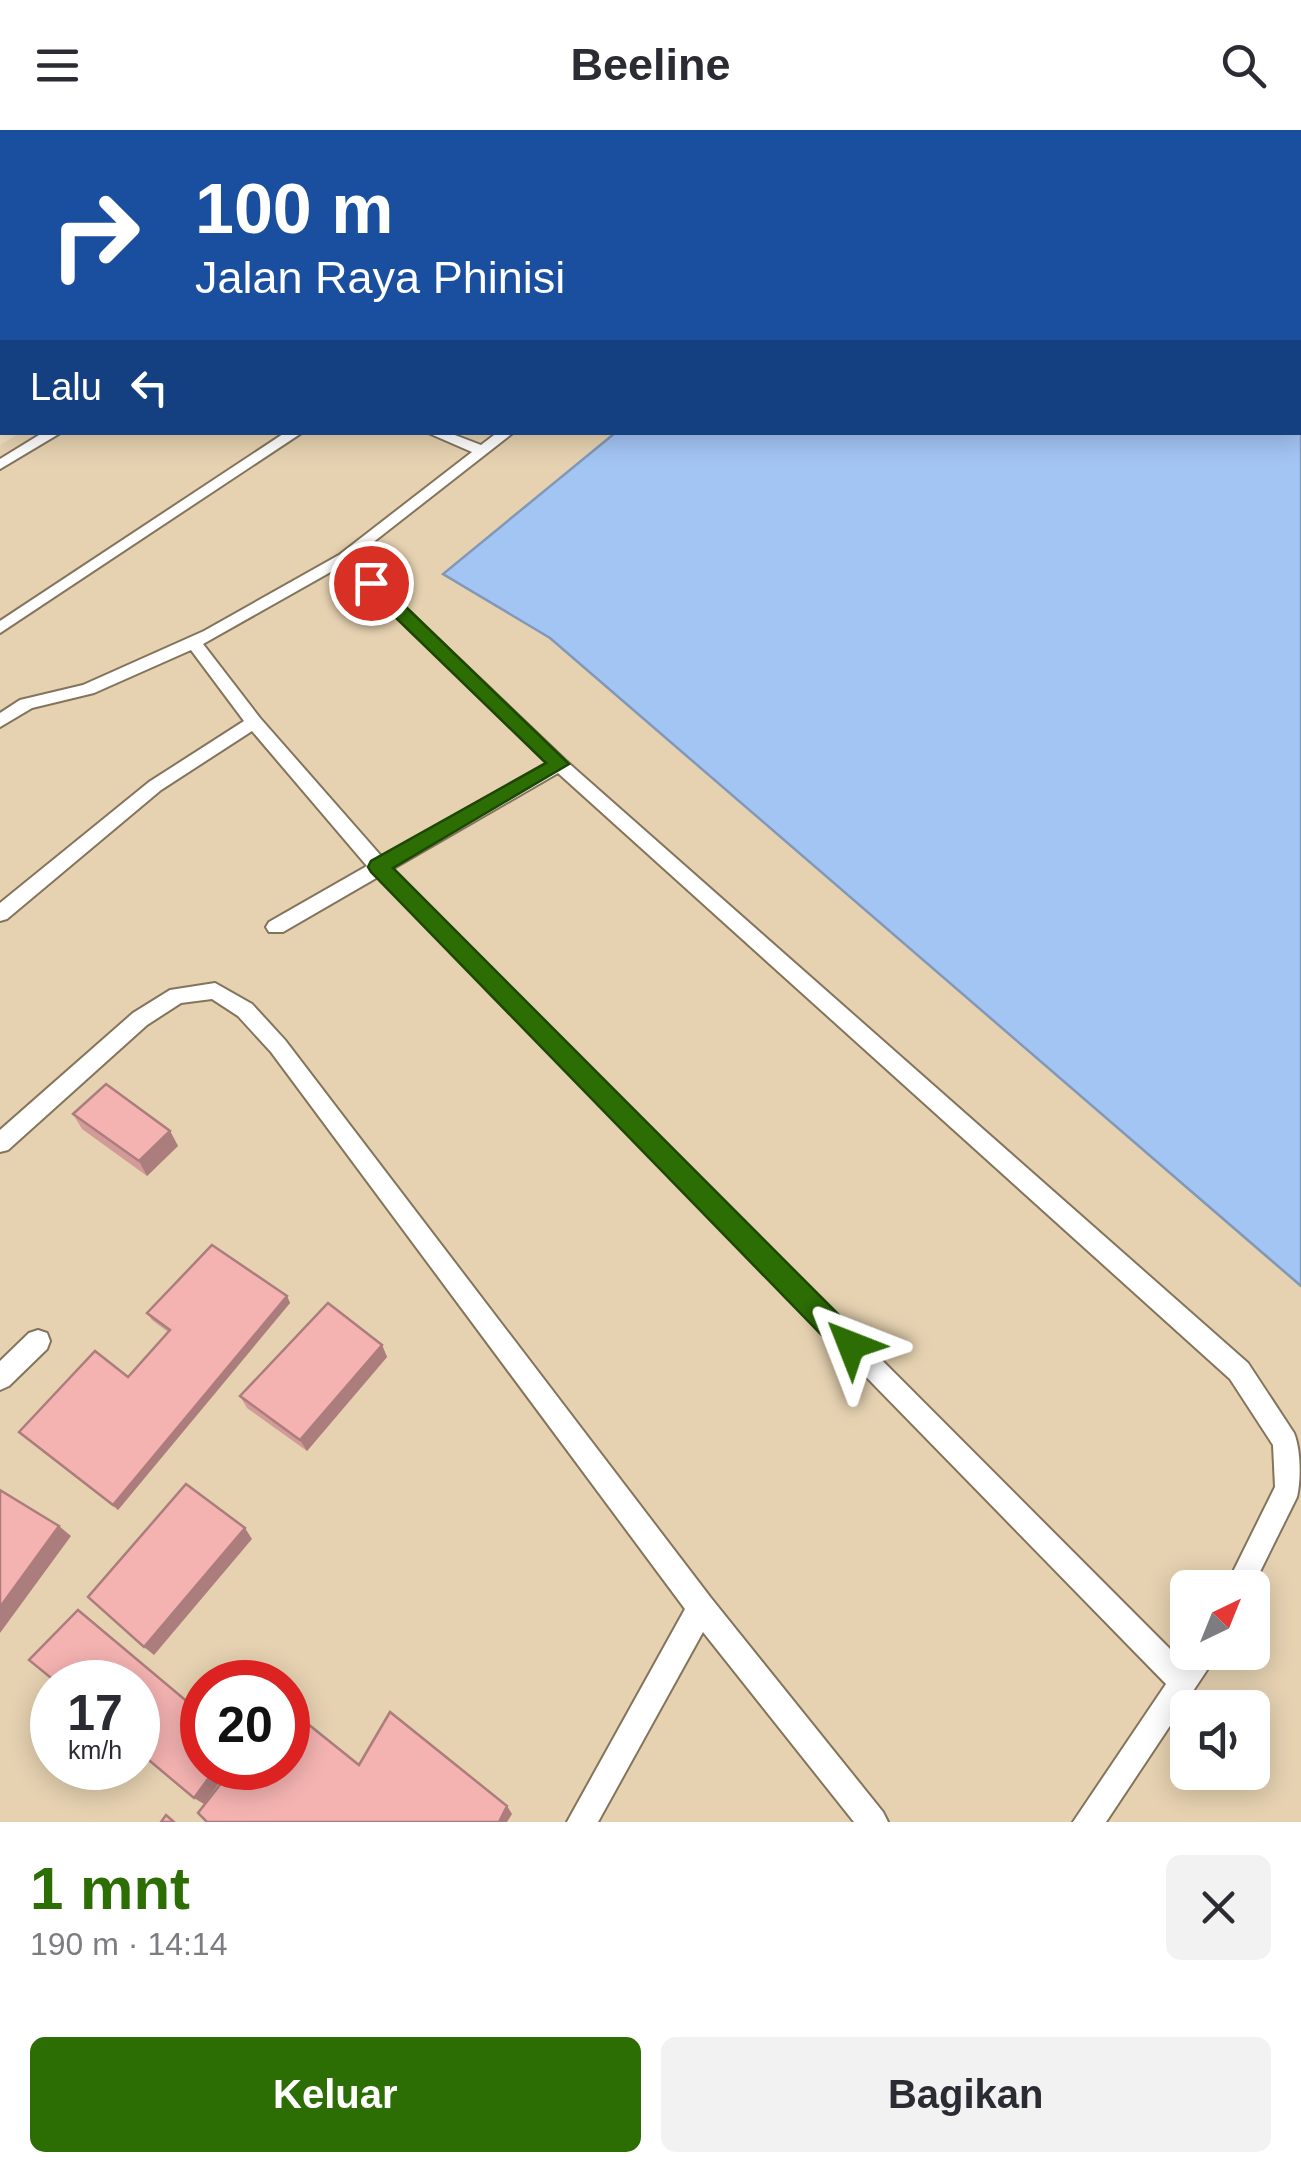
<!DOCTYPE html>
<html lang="id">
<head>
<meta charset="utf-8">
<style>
  :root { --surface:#fff; --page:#f2f2f3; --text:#2b2b33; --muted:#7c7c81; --accent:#2d6e04 }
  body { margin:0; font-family:Helvetica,sans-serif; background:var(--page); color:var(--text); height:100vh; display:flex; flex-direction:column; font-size:38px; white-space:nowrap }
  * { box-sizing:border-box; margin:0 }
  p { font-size:32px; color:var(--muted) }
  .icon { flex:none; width:55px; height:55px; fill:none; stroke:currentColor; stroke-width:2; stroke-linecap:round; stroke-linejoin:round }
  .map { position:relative; height:1692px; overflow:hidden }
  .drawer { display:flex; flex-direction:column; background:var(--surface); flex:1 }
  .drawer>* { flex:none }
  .banner { position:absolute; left:0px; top:0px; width:1302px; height:305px; box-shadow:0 5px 25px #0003; background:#1a4fa0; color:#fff; overflow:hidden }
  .needle { width:65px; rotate:43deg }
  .tools { position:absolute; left:1170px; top:1440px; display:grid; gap:20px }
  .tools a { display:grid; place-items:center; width:100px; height:100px; border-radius:15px; background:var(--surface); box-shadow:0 5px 25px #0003; font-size:50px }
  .speed { position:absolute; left:30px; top:1530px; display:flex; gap:20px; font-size:50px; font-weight:700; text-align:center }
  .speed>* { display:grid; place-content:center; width:130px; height:130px; border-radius:50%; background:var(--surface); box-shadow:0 5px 25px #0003; line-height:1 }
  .speed small { font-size:25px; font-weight:400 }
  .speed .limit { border:15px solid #d22; background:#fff; color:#111 }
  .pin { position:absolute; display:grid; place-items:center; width:85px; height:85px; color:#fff; margin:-42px; border:5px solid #fff; border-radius:50%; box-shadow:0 2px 10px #0007 }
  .me { position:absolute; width:110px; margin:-55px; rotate:315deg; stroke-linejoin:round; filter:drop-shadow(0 0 8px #0008) }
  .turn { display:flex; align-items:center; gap:35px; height:210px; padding:0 30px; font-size:45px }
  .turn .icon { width:130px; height:130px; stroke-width:2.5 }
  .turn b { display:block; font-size:70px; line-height:85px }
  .then { display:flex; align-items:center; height:95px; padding:0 30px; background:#0003; gap:20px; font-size:38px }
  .round { display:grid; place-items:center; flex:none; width:105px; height:105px; border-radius:15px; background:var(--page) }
  .summary { display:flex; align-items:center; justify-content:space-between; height:170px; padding:0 30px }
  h1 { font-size:60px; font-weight:600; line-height:75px; color:var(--accent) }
  .button { display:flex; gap:20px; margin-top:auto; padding:20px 30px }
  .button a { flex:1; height:115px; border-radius:15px; background:var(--accent); color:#fff; font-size:40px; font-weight:600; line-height:115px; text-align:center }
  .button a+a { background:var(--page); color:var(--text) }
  header { display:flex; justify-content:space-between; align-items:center; height:130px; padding:0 30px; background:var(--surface); font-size:45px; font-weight:600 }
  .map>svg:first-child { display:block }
  .built { fill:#e6d2b1; fill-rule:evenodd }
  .water { fill:#a3c5f4; stroke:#8298b6; stroke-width:2.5 }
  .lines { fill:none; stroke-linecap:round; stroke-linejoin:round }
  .lane-casing { stroke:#83745c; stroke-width:4 }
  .lane { fill:#fff; fill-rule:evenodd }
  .wall { fill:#d29a98 }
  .shaded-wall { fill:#ab7d7c }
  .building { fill:#f4b3b1; stroke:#ab7d7c; stroke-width:2.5 }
  .route { fill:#2d6e04; stroke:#1d4803; stroke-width:2.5 }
</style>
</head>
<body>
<header><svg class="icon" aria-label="menu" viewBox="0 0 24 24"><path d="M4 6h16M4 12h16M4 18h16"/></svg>Beeline<svg class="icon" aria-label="search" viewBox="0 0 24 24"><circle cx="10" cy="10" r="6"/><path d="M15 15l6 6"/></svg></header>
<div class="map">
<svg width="1301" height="1692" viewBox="0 0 1301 1692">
  <rect width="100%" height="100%" fill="#eeddc2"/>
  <path class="built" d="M 22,302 L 615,303 L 444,444 L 550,508 L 1301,1156 L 1301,1692 L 0,1692 L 0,315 ZM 1188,1458 L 1252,1458 L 1252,1522 L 1188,1522 ZM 52,1552 L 138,1552 L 138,1638 L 52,1638 ZM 202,1552 L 288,1552 L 288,1638 L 202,1638 ZM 1188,1578 L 1252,1578 L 1252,1642 L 1188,1642 Z"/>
  <path class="water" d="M 982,0 L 1301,0 L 1301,1156 L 550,508 L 443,444 L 615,303 L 1300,302 L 1300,2 L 979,2 Z"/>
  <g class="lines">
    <g class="lane-casing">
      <path id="lane" d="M 644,0 L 664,0 L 665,2 L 646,2 Z
        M 2,113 L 2,121 L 0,122 L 0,114 Z
        M 44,302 L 62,302 L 0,339 L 0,329 Z
        M 286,302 L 303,302 L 0,503 L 0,491 Z
        M 426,302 L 447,302 L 481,315 L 498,302 L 514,302 L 353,428 L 565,630 L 1248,1233 L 1294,1303 C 1301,1320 1301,1350 1297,1367 L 1252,1458 L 1225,1458 L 1275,1357 L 1273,1315 L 1230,1249 L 558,643 L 392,739 L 1182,1531 L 1188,1522 L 1219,1522 L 1106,1692 L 1073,1692 L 1166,1554 L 378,747 L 283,802 L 269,802 L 266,797 L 269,792 L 367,736 L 252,601 L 161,660 L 7,789 L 0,791 L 0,773 L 149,652 L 244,591 L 191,520 L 94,563 L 32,578 L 0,597 L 0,583 L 20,570 L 83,555 L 204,501 L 339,425 L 472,322 ZM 343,435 L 547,633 L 382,727 L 260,588 L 203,514 Z
        M 215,853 L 252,874 L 285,910 L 711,1468 L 883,1682 L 888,1692 L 854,1692 L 703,1502 L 598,1692 L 567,1692 L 685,1479 L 271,922 L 238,886 L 212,869 L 181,873 L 147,895 L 8,1020 L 0,1022 L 0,1000 L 133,883 L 170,860 Z
        M 38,1200 L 47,1203 L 50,1211 L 47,1219 L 9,1256 L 0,1260 L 0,1231 L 29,1203 Z"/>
    </g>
    <use href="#lane" class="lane"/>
  </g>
  <path class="wall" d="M 73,984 L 170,1001 L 178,1016 L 147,1046 L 82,999 Z
    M 287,1166 L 290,1173 L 118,1380 L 19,1302 L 128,1247 L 168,1202 L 152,1190 L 147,1183 Z
    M 382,1215 L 387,1227 L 307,1321 L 247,1278 L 240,1266 Z"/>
  <path class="shaded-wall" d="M 42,0 L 114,0 L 114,2 L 23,2 Z
    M 842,0 L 872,0 L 868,2 L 838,2 Z
    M 170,1001 L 178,1016 L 147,1046 L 139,1031 Z
    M 287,1166 L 290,1173 L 118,1380 L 113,1375 Z
    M 382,1215 L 387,1227 L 307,1321 L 300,1310 Z
    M 59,1396 L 71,1406 L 0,1503 L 0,1477 Z
    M 245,1398 L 252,1409 L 154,1525 L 144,1517 Z
    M 216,1638 L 230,1638 L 204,1674 L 194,1668 Z
    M 507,1676 L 512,1684 L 507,1692 L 499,1692 Z"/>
  <path class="building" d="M 750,0 L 842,0 L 838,2 L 759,2 Z
    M 106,954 L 170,1001 L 139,1031 L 73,984 Z
    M 212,1115 L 287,1166 L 113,1375 L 19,1302 L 95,1221 L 128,1247 L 170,1200 L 147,1183 Z
    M 328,1173 L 382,1215 L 300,1310 L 240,1266 Z
    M 186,1354 L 245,1398 L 144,1517 L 88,1467 Z
    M 0,1360 L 59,1396 L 0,1477 Z
    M 78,1480 L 202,1584 L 202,1638 L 216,1638 L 194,1668 L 138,1621 L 138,1552 L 56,1552 L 29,1530 Z
    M 288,1578 L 359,1635 L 390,1582 L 507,1676 L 499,1692 L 207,1692 L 198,1683 L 233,1638 L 288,1638 Z
    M 166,1685 L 174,1692 L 161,1692 Z"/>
  <path class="route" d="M 371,448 L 377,449 L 569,634 L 393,738 L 860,1206 L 864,1215 L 860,1225 L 851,1228 L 841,1225 L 371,742 L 368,737 L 371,731 L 546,633 L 364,457 L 362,453 Z"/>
</svg>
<div class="tools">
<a><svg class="needle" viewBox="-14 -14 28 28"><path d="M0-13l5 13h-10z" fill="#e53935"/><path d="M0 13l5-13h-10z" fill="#7c7c81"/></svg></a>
<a><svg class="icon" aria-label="sound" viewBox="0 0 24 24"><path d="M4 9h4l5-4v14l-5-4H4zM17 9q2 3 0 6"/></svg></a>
</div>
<div class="speed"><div>17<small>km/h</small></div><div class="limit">20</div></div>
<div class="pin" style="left:371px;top:453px;background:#d93025"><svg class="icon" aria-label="arrive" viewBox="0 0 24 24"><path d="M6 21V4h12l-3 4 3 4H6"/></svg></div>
<svg class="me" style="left:851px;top:1215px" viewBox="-20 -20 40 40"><path d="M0-17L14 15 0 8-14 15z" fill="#2d6e04" stroke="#fff" stroke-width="4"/></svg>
<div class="banner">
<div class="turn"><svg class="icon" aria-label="right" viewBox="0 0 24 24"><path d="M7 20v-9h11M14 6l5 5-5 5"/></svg><div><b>100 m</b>Jalan Raya Phinisi</div></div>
<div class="then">Lalu<svg class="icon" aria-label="left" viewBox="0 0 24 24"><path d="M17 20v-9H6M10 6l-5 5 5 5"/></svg></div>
</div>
</div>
<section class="drawer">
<div class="summary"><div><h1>1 mnt</h1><p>190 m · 14:14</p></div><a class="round"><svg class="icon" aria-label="close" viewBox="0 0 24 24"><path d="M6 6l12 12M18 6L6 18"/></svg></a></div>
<div class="button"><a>Keluar</a><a>Bagikan</a></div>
</section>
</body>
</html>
